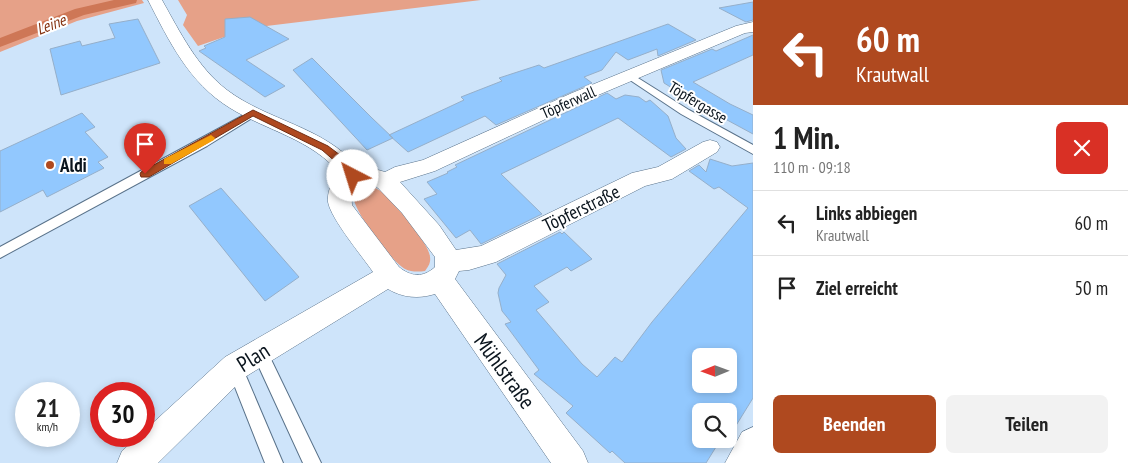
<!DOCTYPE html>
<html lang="de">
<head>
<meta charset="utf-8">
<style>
  :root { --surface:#fff; --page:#f2f2f2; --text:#222; --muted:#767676; --line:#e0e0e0; --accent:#af491f }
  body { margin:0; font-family:"PT Sans Narrow",sans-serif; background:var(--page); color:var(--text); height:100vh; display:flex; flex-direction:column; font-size:19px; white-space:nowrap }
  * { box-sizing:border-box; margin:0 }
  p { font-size:16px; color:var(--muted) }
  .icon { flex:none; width:28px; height:28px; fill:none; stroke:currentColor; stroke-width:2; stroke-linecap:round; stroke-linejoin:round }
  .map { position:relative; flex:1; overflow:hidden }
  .sheet { display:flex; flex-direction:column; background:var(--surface); width:375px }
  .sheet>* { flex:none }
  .guide { background:#af491f; color:#fff; overflow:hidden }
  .needle { width:32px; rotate:269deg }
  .fabs { position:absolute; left:692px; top:348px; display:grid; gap:10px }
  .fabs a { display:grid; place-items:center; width:45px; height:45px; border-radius:8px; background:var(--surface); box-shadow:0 2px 8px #0003; font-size:25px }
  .speed { position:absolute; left:15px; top:382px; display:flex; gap:10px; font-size:25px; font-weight:700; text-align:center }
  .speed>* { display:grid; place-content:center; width:65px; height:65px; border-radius:50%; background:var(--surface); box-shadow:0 2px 8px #0003; line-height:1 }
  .speed small { font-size:12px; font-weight:400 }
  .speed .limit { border:8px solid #d22; background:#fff; color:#111 }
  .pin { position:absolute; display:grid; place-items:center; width:42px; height:42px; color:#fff; margin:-51px -21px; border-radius:50% 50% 50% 0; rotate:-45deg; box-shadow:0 0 5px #0007 }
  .pin .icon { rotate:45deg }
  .me { position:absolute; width:55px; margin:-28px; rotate:320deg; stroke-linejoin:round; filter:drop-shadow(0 0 4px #0008) }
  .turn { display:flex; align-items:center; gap:18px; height:105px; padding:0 20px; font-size:22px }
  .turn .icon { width:65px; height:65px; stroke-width:2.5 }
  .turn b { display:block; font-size:35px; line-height:42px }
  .round { display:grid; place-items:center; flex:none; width:52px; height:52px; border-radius:8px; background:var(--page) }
  .head { display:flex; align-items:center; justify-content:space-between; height:85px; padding:0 20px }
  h1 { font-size:30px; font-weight:700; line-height:38px }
  .action { display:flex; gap:10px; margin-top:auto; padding:10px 20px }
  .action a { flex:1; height:58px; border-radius:8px; background:var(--accent); color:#fff; font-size:20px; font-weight:700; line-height:58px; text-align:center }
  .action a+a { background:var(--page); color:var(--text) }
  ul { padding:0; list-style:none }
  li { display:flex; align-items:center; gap:15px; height:65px; padding:0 20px; border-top:1px solid var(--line) }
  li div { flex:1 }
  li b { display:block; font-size:19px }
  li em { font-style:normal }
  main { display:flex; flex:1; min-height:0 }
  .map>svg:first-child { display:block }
  .green { fill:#e6a188 }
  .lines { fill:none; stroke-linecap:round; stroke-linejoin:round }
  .canal { fill:#ce7756; fill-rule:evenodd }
  .building { fill:#92c8fe; stroke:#95afca; fill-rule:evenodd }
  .lane-casing { stroke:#59728a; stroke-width:2 }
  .street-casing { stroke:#59728a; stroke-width:1 }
  .lane { fill:#fff; fill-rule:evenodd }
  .street { fill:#fff; fill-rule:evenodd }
  .route { fill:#af491f; stroke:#722f14 }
  .slow { fill:#f59e0b }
  .poi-dot { fill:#af491f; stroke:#fff; stroke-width:2 }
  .labels { text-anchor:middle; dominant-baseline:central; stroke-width:4; stroke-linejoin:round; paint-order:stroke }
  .far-water-label { font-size:16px; font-style:italic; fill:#863514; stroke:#fff }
  .far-street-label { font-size:16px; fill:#0a141d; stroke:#fff }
  .poi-label { font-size:19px; font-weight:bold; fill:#0a141d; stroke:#fff; text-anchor:start }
  .street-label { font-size:19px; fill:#0a141d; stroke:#fff }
  .near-street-label { font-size:22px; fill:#0a141d; stroke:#fff }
</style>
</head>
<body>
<main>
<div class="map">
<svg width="753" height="463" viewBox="0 0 753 463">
  <rect width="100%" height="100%" fill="#cee4fa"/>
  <path class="green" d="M 0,0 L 142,0 L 144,3 L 77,21 L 0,52 Z
    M 178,0 L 481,0 L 250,28 L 198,46 L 183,25 L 187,15 Z
    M 364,185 C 369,186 374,187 379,190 C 391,197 430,244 430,257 C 431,263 428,267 425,271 C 418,272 411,272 405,269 C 392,262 357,215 354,200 C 352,196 353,193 356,189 Z"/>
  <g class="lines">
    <path class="canal" d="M 114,0 L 137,0 L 136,3 L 84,15 L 0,47 L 0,38 L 75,9 Z"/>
  </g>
  <path class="building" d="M 753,2 L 753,20 L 746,22 L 719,8 Z
    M 250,17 L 289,39 L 246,60 L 285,86 L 265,97 L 199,51 L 206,48 L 204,46 L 225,37 L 225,19 Z
    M 138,19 L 160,63 L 61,95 L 50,49 L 80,41 L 82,46 L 115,38 L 109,24 Z
    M 668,24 L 696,40 L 658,56 L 657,49 L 628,60 L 616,52 L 602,70 L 584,77 L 592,83 L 496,125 L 485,116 L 408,152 L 389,135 L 464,100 L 461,97 L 502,81 L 499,78 L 539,65 L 544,68 Z
    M 753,35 L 753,55 L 693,82 L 730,104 L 753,115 L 753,134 L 703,107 L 664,83 L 661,70 L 712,49 L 716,51 Z
    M 312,58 L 372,118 L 393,138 L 367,150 L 293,70 Z
    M 607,93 L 616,99 L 625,95 L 639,97 L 646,102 L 650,100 L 668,116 L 676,138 L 686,149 L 671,157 L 618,118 L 501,174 L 542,214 L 481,244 L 470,230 L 456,238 L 424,199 L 437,194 L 427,182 L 448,173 L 447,172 L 457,167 L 455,165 Z
    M 82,113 L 95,127 L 85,132 L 108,157 L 98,162 L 104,168 L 47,197 L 43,190 L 0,212 L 0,151 Z
    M 710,159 L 732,166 L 753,163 L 753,398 L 732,432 L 729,430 L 729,411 L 701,411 L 701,439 L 721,439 L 706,463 L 625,463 L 612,451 L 610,453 L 566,413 L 573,406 L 534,374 L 539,370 L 505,324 L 511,322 L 502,311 L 498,293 L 499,288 L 506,275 L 497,264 L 560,232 L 562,234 L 564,232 L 592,259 L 571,271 L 567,267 L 534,286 L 549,302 L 536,310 L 582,364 L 597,377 L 615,357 L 622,362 L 652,322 L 748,208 L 719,187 L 714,189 L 689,171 L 699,165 L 706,172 ZM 701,356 L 729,356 L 729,384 L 701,384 Z
    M 221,188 L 299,277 L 265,301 L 189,206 Z"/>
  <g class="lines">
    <g class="lane-casing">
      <path id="lane" d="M 630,73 L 689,110 L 753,145 L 753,154 L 681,114 L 627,78 L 627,74 Z
        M 253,110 L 258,113 L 257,115 L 207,146 L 0,258 L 0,247 Z
        M 260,345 L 265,347 L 321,463 L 303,463 L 252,352 L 255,347 Z
        M 235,359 L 240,362 L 283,463 L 265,463 L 227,367 L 230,362 Z"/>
    </g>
    <g class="street-casing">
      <path id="street" d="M 148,0 L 162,0 C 180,32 197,67 227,90 C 268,121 323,126 358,167 L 368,167 L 385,172 L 395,167 L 423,160 L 572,93 L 736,26 L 753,22 L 753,32 L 745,33 L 584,101 L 435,171 L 400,182 L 439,225 L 456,250 L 481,246 L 632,173 L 658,167 L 703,142 L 710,140 L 717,142 L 720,147 L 717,152 L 672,179 L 645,186 L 496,262 L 469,270 L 459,271 L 455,279 L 583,451 L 588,463 L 551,463 L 435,294 C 419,299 403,298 388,289 L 245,377 L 158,463 L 117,463 L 122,451 L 139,436 L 144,436 L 144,431 L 225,357 L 373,272 C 362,256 331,219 328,202 C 327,191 332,181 340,174 C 312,139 267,131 230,108 C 189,83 169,41 148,0 ZM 362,182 L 370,183 L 378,188 L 402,213 L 435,257 L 435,267 C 423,278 411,277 399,267 L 352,205 L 351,189 Z
        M 753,427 L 753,463 L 725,463 L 742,432 Z"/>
    </g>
    <use href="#lane" class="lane"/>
    <use href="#street" class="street"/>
  </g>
  <path class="route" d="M 253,110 L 328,146 L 344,158 L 356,174 L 358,176 L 356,179 L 349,179 L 337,163 L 322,150 L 253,116 L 149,177 L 141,177 L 140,174 L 141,172 Z"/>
  <path class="slow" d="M 211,135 L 215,138 L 214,140 L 171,164 L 164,164 L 164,159 Z"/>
  <circle class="poi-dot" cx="50" cy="165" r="5"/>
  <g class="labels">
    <g class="far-water-label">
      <text transform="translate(51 24) rotate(-21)">Leine</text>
    </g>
    <g class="far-street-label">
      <text transform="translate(568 102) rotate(-24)">Töpferwall</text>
      <text transform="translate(698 102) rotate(31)">Töpfergasse</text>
    </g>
    <g class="poi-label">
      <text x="60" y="165">Aldi</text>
    </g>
    <g class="street-label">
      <text transform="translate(581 208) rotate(-26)">Töpferstraße</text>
    </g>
    <g class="near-street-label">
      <text transform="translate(253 357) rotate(-32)">Plan</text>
      <text transform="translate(505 371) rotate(54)">Mühlstraße</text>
    </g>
  </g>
</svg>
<div class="fabs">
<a><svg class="needle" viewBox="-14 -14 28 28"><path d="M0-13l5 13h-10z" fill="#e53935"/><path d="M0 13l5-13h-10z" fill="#767676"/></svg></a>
<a><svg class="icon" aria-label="search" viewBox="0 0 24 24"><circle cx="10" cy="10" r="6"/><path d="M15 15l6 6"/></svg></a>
</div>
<div class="speed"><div>21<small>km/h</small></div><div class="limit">30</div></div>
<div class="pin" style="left:145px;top:174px;background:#d93025"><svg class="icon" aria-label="arrive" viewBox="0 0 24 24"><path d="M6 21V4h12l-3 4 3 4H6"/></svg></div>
<svg class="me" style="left:353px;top:176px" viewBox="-20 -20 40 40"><circle r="19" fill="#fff"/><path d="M0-13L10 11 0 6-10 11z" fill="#af491f"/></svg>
</div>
<section class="sheet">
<div class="guide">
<div class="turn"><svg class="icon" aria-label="left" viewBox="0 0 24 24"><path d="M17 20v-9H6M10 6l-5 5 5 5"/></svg><div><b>60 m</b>Krautwall</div></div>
</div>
<div class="head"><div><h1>1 Min.</h1><p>110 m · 09:18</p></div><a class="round" style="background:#d93025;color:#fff"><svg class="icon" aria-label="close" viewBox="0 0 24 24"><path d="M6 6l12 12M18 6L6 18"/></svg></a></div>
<ul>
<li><svg class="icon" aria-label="left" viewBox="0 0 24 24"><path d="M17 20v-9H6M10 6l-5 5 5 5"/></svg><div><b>Links abbiegen</b><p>Krautwall</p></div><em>60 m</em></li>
<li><svg class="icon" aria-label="arrive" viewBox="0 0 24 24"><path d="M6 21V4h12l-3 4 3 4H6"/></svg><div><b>Ziel erreicht</b></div><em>50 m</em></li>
</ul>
<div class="action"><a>Beenden</a><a>Teilen</a></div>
</section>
</main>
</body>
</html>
